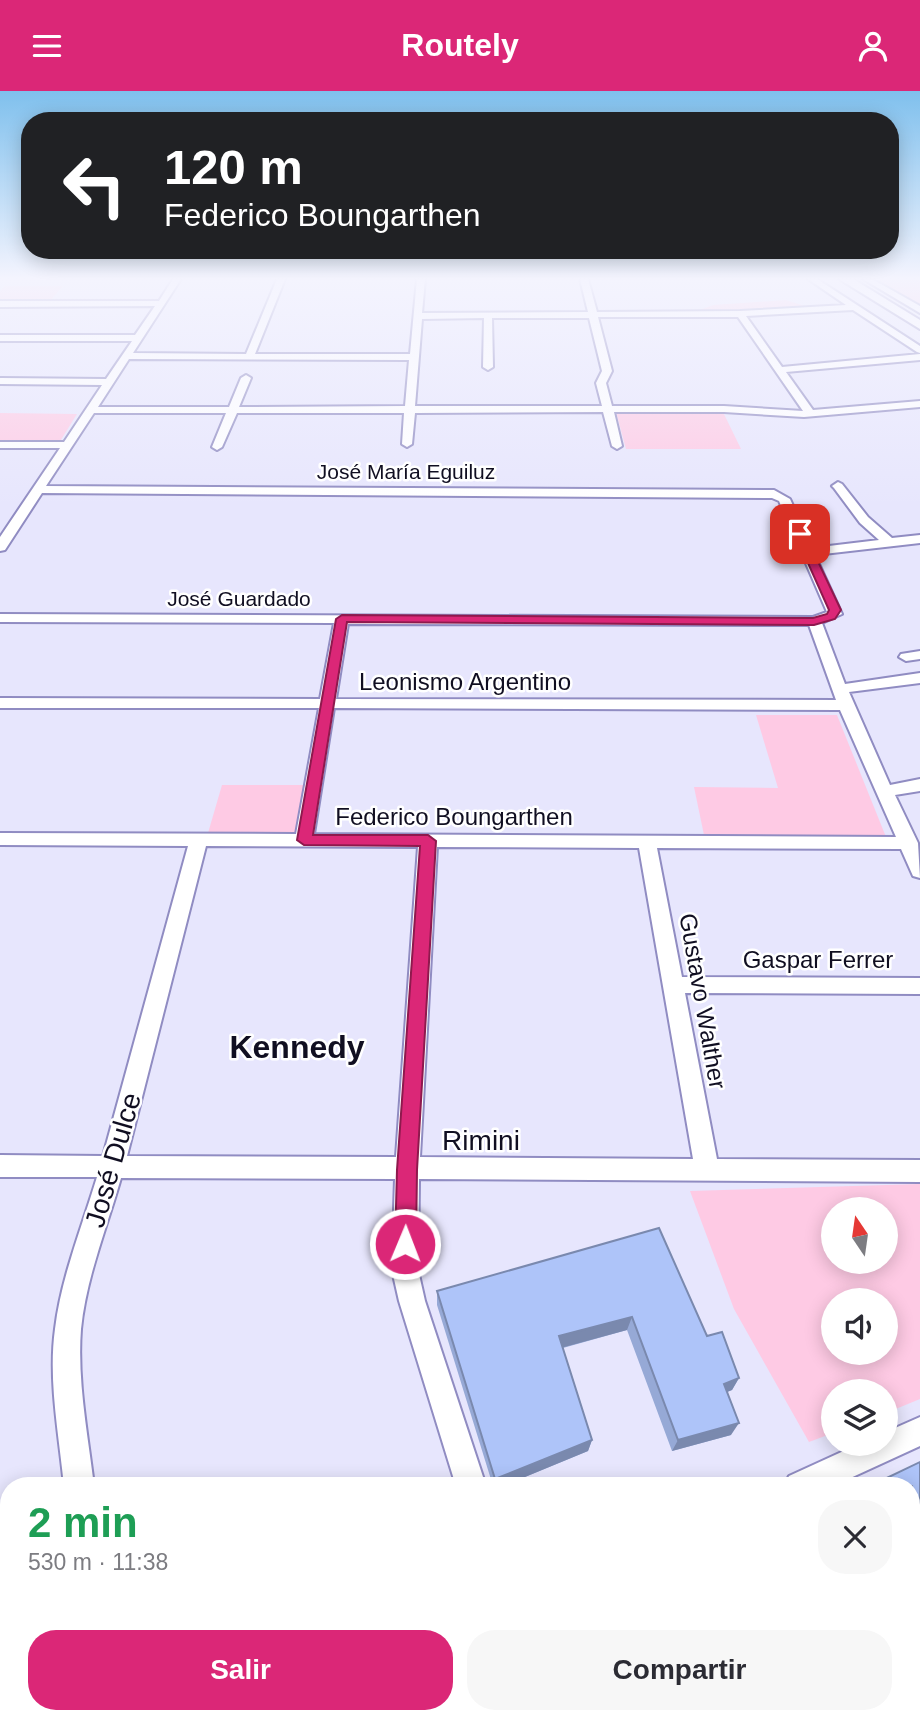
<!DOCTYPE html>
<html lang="es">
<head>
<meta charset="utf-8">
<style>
  :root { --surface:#fff; --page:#f7f7f7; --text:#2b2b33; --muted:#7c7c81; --accent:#db2777 }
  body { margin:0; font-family:Helvetica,sans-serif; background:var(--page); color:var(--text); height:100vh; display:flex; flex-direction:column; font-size:26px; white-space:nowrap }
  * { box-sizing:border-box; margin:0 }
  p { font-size:23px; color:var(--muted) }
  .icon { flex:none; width:38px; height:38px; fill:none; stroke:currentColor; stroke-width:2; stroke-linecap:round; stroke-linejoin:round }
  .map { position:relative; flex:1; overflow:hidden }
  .panel { position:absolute; left:0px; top:1386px; width:920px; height:247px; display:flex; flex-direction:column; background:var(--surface); border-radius:28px 28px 0 0; box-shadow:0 4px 18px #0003 }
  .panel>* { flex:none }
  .hud { position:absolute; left:21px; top:21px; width:878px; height:147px; border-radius:28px; box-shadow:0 4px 18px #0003; background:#202124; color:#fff; overflow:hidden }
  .needle { width:46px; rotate:347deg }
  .buttons { position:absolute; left:821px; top:1106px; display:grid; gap:14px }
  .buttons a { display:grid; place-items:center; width:77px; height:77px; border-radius:50%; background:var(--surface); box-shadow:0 4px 18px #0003; font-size:35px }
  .pin { position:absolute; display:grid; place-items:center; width:60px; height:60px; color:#fff; margin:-30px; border-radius:14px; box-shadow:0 4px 10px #0006 }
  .me { position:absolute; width:77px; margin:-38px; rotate:1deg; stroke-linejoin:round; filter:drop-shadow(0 0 5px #0008) }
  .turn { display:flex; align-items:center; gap:24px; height:147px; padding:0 28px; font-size:32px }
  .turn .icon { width:91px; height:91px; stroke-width:2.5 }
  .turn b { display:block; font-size:49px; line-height:60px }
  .round { display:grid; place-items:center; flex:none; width:74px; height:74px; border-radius:28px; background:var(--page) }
  .overview { display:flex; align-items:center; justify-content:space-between; height:119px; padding:0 28px }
  h1 { font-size:42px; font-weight:600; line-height:52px; color:#1e9e55 }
  .action { display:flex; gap:14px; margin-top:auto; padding:14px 28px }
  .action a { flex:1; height:80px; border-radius:28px; background:var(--accent); color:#fff; font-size:28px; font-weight:600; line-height:80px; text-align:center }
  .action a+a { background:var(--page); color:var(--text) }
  header { display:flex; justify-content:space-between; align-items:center; height:91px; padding:0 28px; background:var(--accent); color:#fff; font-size:32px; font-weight:600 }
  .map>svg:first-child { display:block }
  .green { fill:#fecae4; fill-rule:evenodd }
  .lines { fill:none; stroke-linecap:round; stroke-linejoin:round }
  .street-casing { stroke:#908cc2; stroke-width:4 }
  .secondary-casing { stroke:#908cc2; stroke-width:4 }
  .street { fill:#fff; fill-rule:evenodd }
  .secondary { fill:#fff; fill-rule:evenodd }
  .wall { fill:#96a9d6 }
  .shaded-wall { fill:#7a89ae }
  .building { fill:#aec4f9; stroke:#7a89ae; stroke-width:2 }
  .route { fill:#db2777; stroke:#8e194d; stroke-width:2 }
  .labels { text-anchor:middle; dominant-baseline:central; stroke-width:5; stroke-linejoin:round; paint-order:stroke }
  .far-street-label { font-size:21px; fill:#100e21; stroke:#fff }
  .street-label { font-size:24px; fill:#100e21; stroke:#fff }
  .near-street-label { font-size:28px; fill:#100e21; stroke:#fff }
  .district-label { font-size:32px; font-weight:bold; fill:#100e21; stroke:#fff }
</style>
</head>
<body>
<header><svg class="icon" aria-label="menu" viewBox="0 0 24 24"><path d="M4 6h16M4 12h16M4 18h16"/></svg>Routely<svg class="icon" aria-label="person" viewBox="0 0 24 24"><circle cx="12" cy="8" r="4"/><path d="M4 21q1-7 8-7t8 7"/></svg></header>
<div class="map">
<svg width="920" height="1632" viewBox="0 0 920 1632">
  <rect width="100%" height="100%" fill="#e7e6fd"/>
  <path class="green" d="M 867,188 L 920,188 L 920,219 L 913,215 Z
    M 5,195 L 63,195 L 49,211 L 0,211 L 0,200 Z
    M 786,209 L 814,218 L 687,224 L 713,214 Z
    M 616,321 L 723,321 L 741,358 L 626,358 Z
    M 0,322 L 77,323 L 59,352 L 0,352 Z
    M 756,624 L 837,624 L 886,746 L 704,744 L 694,696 L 778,697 Z
    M 222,694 L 307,694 L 296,743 L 208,742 Z
    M 920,1093 L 920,1308 L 886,1322 L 886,1300 L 833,1300 L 833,1342 L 809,1351 L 734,1218 L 690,1100 ZM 833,1118 L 886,1118 L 886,1171 L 833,1171 ZM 833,1209 L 886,1209 L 886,1262 L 833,1262 Z"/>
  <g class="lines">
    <g class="street-casing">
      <path id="street" d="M 173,188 L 181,188 L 133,262 L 246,263 L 277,188 L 285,188 L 255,263 L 410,263 L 417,188 L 425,188 L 422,222 L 588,221 L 580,188 L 588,188 L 597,221 L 740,220 L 846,214 L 808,188 L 817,188 L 920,255 L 920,262 L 917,261 L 853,219 L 746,225 L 782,276 L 920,263 L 920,269 L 786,281 L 813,319 L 920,310 L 920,316 L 804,326 L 724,321 L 614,321 L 622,355 L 617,358 L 612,355 L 603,321 L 415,322 L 412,353 L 407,356 L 402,353 L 404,322 L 237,322 L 222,356 L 217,359 L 212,356 L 226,322 L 94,322 L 46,395 L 774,399 L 790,408 L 812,457 L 879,449 L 860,432 L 834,397 L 832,395 L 838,391 L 842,393 L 868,426 L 892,447 L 920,444 L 920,452 L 815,464 L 842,523 L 822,532 L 845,593 L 920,582 L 920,592 L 849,601 L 890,694 L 920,688 L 920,700 L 895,704 L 918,752 L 920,787 L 913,785 L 901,758 L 657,757 L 682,886 L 920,887 L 920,903 L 685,902 L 717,1068 L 920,1069 L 920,1091 L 419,1088 L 418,1179 L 425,1210 L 486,1395 L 456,1395 L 399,1210 L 392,1179 L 395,1088 L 121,1087 C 107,1136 86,1187 81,1238 C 77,1290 88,1344 94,1395 L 64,1395 C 59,1344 48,1289 55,1238 C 61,1187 82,1136 97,1086 L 0,1086 L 0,1064 L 103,1065 L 188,755 L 0,754 L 0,742 L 296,743 L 319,617 L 0,617 L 0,607 L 320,608 L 334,532 L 0,531 L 0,523 L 813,526 L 827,521 L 779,410 L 772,407 L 42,402 L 5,459 L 0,460 L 0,446 L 60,357 L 0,357 L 0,351 L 64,351 L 102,294 L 0,293 L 0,287 L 106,288 L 132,250 L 0,250 L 0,244 L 135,244 L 155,215 L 0,216 L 0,210 L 159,210 ZM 598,226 L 738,226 L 803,320 L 724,315 L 612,315 L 606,292 L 612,280 ZM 484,227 L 483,276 L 488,279 L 493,276 L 492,227 L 589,227 L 602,280 L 596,292 L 602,315 L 415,315 L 422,228 ZM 129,268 L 409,269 L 405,315 L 239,316 L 251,287 L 246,284 L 241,287 L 229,316 L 98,316 ZM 348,533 L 809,534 L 836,609 L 336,608 ZM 334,617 L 840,619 L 896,746 L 314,743 ZM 206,755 L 418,756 L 396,1066 L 127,1065 ZM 437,756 L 639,757 L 693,1068 L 420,1066 Z
        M 863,188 L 872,188 L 920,215 L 920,222 Z
        M 920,560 L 920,568 L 906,570 L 899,566 L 901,563 Z
        M 920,1326 L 920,1355 L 833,1395 L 784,1395 L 789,1385 L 859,1353 L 886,1353 L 886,1341 Z
        M 85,1624 L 119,1624 L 120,1632 L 86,1632 Z
        M 264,1624 L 313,1624 L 310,1632 L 261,1632 Z
        M 654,1624 L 688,1624 L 691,1632 L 657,1632 Z"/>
    </g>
    <g class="secondary-casing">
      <path id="secondary" d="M 839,188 L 853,188 L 920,229 L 920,238 Z"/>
    </g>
    <use href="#street" class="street"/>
    <use href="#secondary" class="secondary"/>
  </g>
  <path class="wall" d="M 659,1137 L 707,1245 L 739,1287 L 732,1299 L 727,1301 L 731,1344 L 672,1360 L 627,1239 L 563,1257 L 592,1349 L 588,1360 L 503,1395 L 493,1395 L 437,1214 L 437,1200 Z
    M 920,1371 L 920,1566 L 912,1570 L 912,1395 Z"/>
  <path class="shaded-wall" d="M 632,1226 L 627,1239 L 557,1258 L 559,1245 Z
    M 739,1287 L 732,1299 L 717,1305 L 724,1293 Z
    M 739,1332 L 731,1344 L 672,1360 L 678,1349 Z
    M 592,1349 L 588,1360 L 503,1395 L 495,1395 L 495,1388 Z"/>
  <path class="building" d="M 659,1137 L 707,1245 L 722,1241 L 739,1287 L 724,1293 L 739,1332 L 678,1349 L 632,1226 L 559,1245 L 592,1349 L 495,1388 L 437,1200 Z
    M 920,1371 L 920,1564 L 912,1548 L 912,1395 L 870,1395 Z"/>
  <linearGradient id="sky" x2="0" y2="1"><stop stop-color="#7fc0ed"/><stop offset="0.45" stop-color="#f4f4fe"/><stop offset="1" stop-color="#f4f4fe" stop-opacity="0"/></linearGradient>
  <rect width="920" height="416" fill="url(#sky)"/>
  <path class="route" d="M 800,440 L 805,443 L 841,519 L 835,528 L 814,534 L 347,531 L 313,744 L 428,744 L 436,750 L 417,1079 L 416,1153 L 413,1160 L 405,1163 L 398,1160 L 395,1153 L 397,1079 L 420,755 L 304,754 L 297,749 L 336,528 L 342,524 L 813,527 L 827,523 L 829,519 L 795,443 Z"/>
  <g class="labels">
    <g class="far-street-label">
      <text x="406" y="380">José María Eguiluz</text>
      <text x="239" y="507">José Guardado</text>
    </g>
    <g class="street-label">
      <text x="465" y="590">Leonismo Argentino</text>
      <text x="454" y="725">Federico Boungarthen</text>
      <text x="818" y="868">Gaspar Ferrer</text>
      <text transform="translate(703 910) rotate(80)">Gustavo Walther</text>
    </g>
    <g class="near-street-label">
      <text x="481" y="1049">Rimini</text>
      <text transform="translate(113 1069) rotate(-74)">José Dulce</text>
    </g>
    <g class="district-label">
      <text x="297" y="956">Kennedy</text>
    </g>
  </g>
</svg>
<div class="buttons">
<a><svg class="needle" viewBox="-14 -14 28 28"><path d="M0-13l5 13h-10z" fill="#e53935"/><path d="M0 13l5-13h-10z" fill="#7c7c81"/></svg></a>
<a><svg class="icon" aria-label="sound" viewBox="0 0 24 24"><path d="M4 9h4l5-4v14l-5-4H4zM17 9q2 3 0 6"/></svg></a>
<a><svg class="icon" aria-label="layers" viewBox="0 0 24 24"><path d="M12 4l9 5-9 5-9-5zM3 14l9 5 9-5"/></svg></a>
</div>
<div class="pin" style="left:800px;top:443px;background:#d93025"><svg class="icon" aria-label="arrive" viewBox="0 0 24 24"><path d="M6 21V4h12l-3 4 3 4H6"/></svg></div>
<svg class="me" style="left:405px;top:1153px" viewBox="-20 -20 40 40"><circle r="17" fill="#db2777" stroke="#fff" stroke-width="3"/><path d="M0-11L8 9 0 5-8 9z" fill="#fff"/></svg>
<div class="hud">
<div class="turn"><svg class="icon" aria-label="left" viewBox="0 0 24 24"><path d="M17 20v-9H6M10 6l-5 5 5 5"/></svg><div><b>120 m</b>Federico Boungarthen</div></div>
</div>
<section class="panel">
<div class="overview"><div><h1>2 min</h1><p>530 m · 11:38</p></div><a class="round"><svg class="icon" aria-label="close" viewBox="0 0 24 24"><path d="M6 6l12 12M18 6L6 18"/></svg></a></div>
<div class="action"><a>Salir</a><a>Compartir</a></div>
</section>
</div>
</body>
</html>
